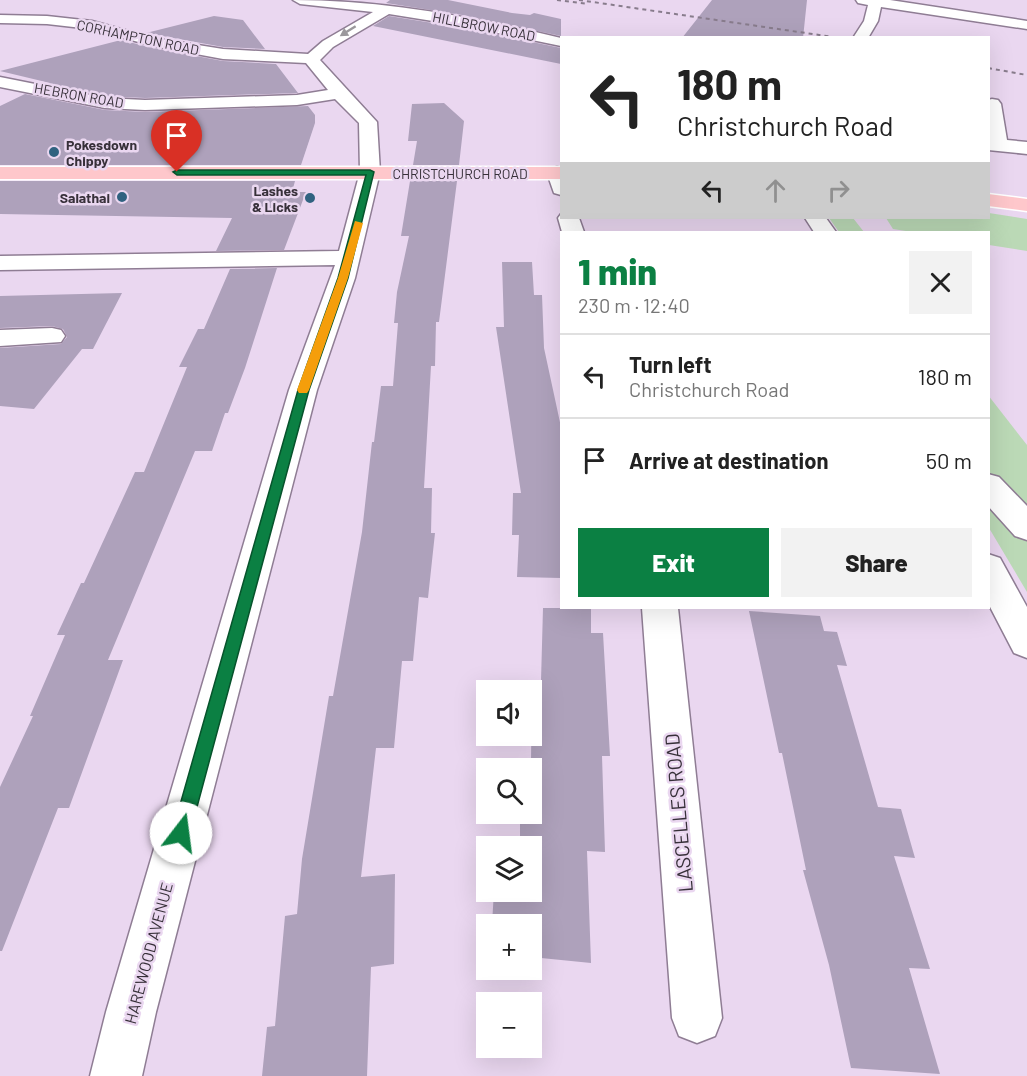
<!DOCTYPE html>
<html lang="en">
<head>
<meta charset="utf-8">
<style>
  :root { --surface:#fff; --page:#f2f2f2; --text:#222; --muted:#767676; --line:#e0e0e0; --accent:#0b8043 }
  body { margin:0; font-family:Barlow,sans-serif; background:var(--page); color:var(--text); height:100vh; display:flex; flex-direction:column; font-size:22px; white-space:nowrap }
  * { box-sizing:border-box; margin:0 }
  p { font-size:20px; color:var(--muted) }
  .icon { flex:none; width:33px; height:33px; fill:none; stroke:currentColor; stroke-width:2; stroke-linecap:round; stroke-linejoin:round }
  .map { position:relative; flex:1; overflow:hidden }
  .drawer { position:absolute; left:560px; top:231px; width:430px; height:378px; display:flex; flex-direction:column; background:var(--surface); border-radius:0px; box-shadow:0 6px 24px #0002 }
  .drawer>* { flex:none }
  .guide { position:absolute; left:560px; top:36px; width:430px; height:183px; border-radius:0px; box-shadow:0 6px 24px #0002; background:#fff; color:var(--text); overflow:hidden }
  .fabs { position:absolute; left:476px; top:680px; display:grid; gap:12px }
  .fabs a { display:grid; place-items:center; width:66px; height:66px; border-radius:0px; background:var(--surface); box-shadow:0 6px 24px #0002; font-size:30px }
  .pin { position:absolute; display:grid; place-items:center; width:51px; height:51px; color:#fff; margin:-62px -26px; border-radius:50% 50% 50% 0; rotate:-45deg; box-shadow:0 0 6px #0007 }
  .pin .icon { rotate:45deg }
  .me { position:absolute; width:66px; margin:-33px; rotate:15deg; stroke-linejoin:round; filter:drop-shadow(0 0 4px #0008) }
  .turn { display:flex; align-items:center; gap:21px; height:126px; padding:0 18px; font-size:27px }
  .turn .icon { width:78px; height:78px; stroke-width:2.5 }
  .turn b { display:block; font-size:42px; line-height:51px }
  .lanes { display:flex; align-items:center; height:57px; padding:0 18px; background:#0003; justify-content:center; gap:30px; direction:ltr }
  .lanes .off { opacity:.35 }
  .round { display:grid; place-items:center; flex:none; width:63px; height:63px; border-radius:0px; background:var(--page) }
  .summary { display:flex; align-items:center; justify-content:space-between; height:102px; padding:0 18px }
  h1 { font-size:36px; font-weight:800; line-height:45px; color:var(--accent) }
  .action { display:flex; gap:12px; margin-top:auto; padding:12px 18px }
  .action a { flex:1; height:69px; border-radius:0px; background:var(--accent); color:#fff; font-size:24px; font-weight:800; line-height:69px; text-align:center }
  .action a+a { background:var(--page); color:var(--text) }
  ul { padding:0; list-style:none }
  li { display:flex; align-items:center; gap:18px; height:84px; padding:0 18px; border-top:2px solid var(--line) }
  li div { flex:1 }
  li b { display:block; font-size:22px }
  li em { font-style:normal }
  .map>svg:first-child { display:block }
  .green { fill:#bbd9b6 }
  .building { fill:#aea1bb }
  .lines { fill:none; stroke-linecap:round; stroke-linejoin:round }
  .minor-casing { stroke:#8f7d94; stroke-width:3 }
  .major-casing { stroke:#fff; stroke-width:3 }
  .minor { fill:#fff; fill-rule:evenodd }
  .major { fill:#fec7cb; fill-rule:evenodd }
  .rail { stroke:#887c8c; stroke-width:2; stroke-dasharray:4 4; stroke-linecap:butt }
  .oneway { fill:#9b989c }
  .route { fill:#0b8043; stroke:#07532c; stroke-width:1.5 }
  .slow { fill:#f59e0b }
  .poi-dot { fill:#306280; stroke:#ead7f0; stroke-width:2 }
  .labels { text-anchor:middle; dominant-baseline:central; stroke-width:5; stroke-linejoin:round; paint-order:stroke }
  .far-street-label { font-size:14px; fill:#373039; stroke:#ead7f0 }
  .far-poi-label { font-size:14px; font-weight:bold; fill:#373039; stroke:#ead7f0; text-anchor:end }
  .street-label { font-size:16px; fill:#373039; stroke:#ead7f0 }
  .near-street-label { font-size:20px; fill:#373039; stroke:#ead7f0 }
</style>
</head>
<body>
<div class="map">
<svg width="1027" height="1076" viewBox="0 0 1027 1076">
  <rect width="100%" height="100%" fill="#ead7f0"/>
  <path class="green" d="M 989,213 L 1027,219 L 1027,251 L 989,245 L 988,232 L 912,232 L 893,229 L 886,218 L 988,218 Z
    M 829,218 L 853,218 L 864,232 L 839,232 Z
    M 988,395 L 1027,445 L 1027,592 L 989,528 Z"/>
  <path class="building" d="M 390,0 L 448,0 L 512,13 L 530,15 L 534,13 L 561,19 L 561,36 L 462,15 L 386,3 Z
    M 712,0 L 807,0 L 803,38 L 682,38 Z
    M 214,16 L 243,20 L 265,49 L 223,47 L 146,33 Z
    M 389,16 L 464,28 L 561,48 L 561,64 L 373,26 Z
    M 121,40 L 153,48 L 223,61 L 276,64 L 298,93 L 145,98 L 105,96 L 47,84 L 50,83 L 0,71 Z
    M 25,94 L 105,110 L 145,112 L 308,106 L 315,115 L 315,123 L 301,165 L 0,165 L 0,106 Z
    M 444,103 L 464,121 L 459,165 L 413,165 L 417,141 L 408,141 L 412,104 Z
    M 0,181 L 295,181 L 292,192 L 306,192 L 284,250 L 216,251 L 232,218 L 0,214 Z
    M 410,181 L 457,181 L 439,322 L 436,322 L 435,366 L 431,366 L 424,488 L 432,488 L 431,533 L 435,533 L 428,598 L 419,597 L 413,661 L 402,661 L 394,748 L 376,748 L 361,877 L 395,874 L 394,964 L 371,967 L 367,1076 L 262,1076 L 267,1027 L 275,1026 L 285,916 L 297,914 L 302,859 L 329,696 L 333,696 L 362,532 L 372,442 L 374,442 L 381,386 L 393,386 L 398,323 L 394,323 L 397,292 L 409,236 L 401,236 Z
    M 502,262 L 532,262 L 534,295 L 542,295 L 544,348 L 561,427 L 561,578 L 517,577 L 519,535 L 512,535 L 513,493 L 521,493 L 496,327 L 504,327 Z
    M 277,268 L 245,368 L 228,413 L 225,413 L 212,451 L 195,451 L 108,660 L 123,660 L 69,808 L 58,808 L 2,951 L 0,951 L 0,787 L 33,716 L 30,716 L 65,635 L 57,635 L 81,583 L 84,583 L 135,472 L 144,472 L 187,367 L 179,367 L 198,329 L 204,329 L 230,269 Z
    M 122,293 L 93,349 L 82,349 L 34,409 L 0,406 L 0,348 L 61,344 L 67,337 L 63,329 L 52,326 L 0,328 L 0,296 Z
    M 543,608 L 591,608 L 591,633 L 603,633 L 610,756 L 602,756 L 605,852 L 587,851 L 591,963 L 531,957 L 531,924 L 492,924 L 494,891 L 531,891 L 531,846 L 520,846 L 520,813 L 531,813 L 531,768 L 524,768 L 525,761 L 531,761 L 532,681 L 541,681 Z
    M 749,611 L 820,616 L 824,631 L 837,632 L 847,666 L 837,665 L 878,807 L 901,809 L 915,858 L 894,856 L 930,969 L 909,968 L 940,1074 L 851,1068 L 829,965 L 803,870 L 806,870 L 782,753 L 779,753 Z"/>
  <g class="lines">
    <g class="minor-casing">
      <path id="minor" d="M 293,0 C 385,0 472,17 561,38 L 561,46 L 464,26 L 389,14 L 333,47 L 320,60 L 377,122 L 380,172 L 355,278 L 317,390 L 156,1012 L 142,1076 L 90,1076 L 106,1012 L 289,390 L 335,265 L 0,270 L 0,256 L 339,251 L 360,172 L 359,123 L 335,99 L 297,105 L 145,110 L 105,108 L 0,87 L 0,77 L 105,98 L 145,100 L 297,95 L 328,90 L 306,63 L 223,59 L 153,46 L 91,29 L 47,24 L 0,23 L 0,15 L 47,16 L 92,21 L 154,38 L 223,49 L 308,54 L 323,41 L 373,12 L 300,4 Z
        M 856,0 L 890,0 L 1027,21 L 1027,29 L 881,7 L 878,21 L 868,38 L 853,38 L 864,21 L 868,5 L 858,3 Z
        M 992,99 L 998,100 L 1001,104 L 1007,140 L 1027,142 L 1027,154 L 988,150 L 988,100 Z
        M 557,167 L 561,168 L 561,195 L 554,193 L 547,173 L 550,169 Z
        M 561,214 L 561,218 L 579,218 L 584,232 L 562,232 L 558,218 Z
        M 805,218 L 826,218 L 836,232 L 814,232 Z
        M 52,328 L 61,330 L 65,336 L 61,342 L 0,346 L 0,330 Z
        M 988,474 L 999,477 L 1027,506 L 1027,540 L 1015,536 L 988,506 Z
        M 988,554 L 1000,558 L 1027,607 L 1027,658 L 1014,653 L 988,603 Z
        M 642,608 L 678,608 L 722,1018 L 715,1036 L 697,1043 L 679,1036 L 672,1018 Z"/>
    </g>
    <g class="major-casing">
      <path id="major" d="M 0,167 L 561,167 L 561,179 L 0,179 Z
        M 988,194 L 1027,199 L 1027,211 L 988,206 Z"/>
    </g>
    <use href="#minor" class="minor"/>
    <use href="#major" class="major"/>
    <path class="rail" d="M 557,0 L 588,4
      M 579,0 L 840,38
      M 988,68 L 1027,75"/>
  </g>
  <defs><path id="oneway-solid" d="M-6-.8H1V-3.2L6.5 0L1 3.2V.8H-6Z" transform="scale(1.5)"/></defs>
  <use class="oneway" href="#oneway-solid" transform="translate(348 31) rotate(148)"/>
  <path class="route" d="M 370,170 L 374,172 L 348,278 L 309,390 L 190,833 L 187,840 L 181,842 L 174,840 L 172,833 L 298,390 L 338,278 L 366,175 L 177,175 L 173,172 L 177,170 Z"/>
  <path class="slow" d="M 355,221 L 363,223 L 348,278 L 309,390 L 307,393 L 299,393 L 297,390 L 338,278 Z"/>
  <g class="poi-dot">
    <circle cx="54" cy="152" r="6"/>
    <circle cx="122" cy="197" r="6"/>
    <circle cx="310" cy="198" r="6"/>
  </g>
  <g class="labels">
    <g class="far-street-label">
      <text transform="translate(484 26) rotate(11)">HILLBROW ROAD</text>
      <text transform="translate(138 37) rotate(12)">CORHAMPTON ROAD</text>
      <text transform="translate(79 95) rotate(10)">HEBRON ROAD</text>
      <text x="460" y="173">CHRISTCHURCH ROAD</text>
    </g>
    <g class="far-poi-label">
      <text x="66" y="144" text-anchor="start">Pokesdown<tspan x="66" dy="16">Chippy</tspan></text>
      <text x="298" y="190">Lashes<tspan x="298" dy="16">&amp; Licks</tspan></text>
      <text x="110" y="197">Salathai</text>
    </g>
    <g class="street-label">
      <text transform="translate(148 953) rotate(-75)">HAREWOOD AVENUE</text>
    </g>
    <g class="near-street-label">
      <text transform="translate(678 813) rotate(-95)">LASCELLES ROAD</text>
    </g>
  </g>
</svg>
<div class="fabs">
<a><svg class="icon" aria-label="sound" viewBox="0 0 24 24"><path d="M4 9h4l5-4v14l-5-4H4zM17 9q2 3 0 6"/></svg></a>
<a><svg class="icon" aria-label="search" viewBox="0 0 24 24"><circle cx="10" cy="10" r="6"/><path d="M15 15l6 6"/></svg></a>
<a><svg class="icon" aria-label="layers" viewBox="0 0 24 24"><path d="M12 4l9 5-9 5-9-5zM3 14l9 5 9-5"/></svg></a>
<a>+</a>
<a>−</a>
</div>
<div class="pin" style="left:177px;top:172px;background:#d93025"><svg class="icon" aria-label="arrive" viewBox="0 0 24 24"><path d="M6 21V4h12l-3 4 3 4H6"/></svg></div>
<svg class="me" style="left:181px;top:833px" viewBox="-20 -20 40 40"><circle r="19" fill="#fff"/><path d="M0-13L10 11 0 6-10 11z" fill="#0b8043"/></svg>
<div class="guide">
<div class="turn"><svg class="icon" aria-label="left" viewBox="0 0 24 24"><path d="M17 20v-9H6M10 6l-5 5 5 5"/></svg><div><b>180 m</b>Christchurch Road</div></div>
<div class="lanes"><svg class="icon" aria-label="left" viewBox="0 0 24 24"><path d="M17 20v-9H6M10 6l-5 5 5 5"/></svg><svg class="icon off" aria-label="ahead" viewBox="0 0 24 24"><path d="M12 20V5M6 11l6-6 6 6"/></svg><svg class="icon off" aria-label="right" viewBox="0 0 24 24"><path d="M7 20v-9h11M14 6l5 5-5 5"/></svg></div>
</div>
<section class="drawer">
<div class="summary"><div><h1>1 min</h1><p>230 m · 12:40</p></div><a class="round"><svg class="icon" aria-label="close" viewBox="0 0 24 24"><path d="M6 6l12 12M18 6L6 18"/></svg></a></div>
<ul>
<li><svg class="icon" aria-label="left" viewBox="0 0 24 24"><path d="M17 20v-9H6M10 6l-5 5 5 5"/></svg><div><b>Turn left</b><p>Christchurch Road</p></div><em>180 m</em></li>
<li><svg class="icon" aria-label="arrive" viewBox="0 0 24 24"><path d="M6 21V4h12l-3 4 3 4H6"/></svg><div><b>Arrive at destination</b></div><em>50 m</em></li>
</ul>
<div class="action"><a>Exit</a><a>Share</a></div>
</section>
</div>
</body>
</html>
